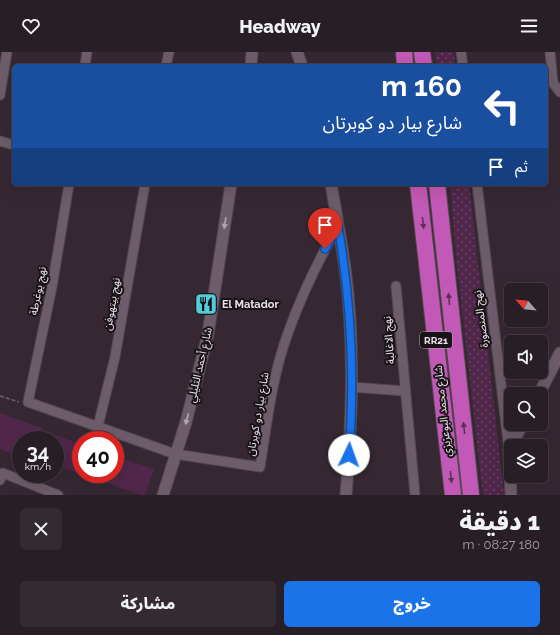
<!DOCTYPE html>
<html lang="ar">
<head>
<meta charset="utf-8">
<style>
  :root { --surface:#281e26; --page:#342b32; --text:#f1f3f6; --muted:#a5a2a7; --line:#443c43; --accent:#1a73e8 }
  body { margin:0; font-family:Raleway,"Noto Sans Arabic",sans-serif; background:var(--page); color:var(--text); direction:rtl; height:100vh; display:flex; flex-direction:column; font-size:15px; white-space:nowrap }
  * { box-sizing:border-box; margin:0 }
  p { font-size:13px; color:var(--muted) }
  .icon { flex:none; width:22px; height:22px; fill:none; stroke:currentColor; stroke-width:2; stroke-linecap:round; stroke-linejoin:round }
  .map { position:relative; height:443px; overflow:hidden; direction:ltr }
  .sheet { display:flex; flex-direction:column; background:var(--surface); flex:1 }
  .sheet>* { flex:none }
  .banner { position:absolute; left:12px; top:12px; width:536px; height:122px; border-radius:6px; box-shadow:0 4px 16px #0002,0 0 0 1px var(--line); direction:rtl; background:#1a4fa0; color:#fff; overflow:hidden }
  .needle { width:26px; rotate:297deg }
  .tools { position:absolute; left:504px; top:231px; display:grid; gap:8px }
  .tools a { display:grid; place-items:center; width:44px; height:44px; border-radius:6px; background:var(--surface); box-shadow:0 4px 16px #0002,0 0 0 1px var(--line); font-size:20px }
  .speed { position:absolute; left:12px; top:379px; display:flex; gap:8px; font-size:20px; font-weight:700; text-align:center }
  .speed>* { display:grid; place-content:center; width:52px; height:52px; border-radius:50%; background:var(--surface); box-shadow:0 4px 16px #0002,0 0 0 1px var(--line); line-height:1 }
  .speed small { font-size:10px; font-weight:400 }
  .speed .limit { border:6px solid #d22; background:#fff; color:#111 }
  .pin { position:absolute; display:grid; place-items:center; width:34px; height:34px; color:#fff; margin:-41px -17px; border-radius:50% 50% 50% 0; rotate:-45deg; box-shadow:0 0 4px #0007 }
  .pin .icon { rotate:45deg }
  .me { position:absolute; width:44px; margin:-22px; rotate:3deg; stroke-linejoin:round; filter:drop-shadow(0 0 3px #0008) }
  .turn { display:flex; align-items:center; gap:14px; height:84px; padding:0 20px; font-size:18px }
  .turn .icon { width:52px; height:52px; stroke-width:2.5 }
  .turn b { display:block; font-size:28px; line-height:34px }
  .then { display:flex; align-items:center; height:38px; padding:0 20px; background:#0003; gap:8px; font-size:15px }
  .round { display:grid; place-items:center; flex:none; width:42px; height:42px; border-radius:6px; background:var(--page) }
  .summary { display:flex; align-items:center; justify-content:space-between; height:68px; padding:0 20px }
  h1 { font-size:24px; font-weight:800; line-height:30px }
  .action { display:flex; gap:8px; margin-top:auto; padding:8px 20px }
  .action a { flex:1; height:46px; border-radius:6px; background:var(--accent); color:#fff; font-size:16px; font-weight:800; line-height:46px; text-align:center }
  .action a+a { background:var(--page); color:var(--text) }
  header { display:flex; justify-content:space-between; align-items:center; height:52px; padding:0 20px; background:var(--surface); font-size:18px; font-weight:800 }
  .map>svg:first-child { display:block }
  .grass { fill:url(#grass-dots) }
  .green { fill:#50274a }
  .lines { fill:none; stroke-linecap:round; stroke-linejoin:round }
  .minor-casing { stroke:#534751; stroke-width:11 }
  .tertiary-casing { stroke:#534751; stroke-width:13 }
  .motorway-casing { stroke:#534751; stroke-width:18 }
  .path { stroke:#70646e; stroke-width:1.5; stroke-dasharray:4 2; stroke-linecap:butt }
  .minor { stroke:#6d5d6a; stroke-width:9 }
  .tertiary { stroke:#6d5d6a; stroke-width:11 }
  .motorway { stroke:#c359b6; stroke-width:16 }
  .oneway { fill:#b2a6b0 }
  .oneway2 { fill:#5d2f57 }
  .route-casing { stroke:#114b97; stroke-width:10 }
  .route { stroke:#1a73e8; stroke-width:7 }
  .labels { text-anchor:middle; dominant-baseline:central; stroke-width:4; stroke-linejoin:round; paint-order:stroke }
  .shield { fill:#191318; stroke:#aca4aa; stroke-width:1 }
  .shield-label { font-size:10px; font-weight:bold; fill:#ebe2e9 }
  .street-label { font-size:11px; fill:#ebe2e9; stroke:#191318 }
  .poi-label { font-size:11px; font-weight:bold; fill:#ebe2e9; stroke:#191318; text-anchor:start }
</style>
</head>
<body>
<header><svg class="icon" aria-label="menu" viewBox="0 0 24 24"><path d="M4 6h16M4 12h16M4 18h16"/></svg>Headway<svg class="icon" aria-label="heart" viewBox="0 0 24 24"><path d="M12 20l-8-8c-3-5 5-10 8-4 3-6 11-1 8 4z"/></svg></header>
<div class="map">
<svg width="560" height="443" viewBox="0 0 560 443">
  <defs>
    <pattern id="grass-dots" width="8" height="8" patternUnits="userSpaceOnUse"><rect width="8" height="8" fill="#50274a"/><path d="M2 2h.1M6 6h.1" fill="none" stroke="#694664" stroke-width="1.8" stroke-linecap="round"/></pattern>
  </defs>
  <rect width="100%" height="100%" fill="#362833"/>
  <path class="grass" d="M 435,0 L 454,0 L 455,14 L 437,14 Z
    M 450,132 L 469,132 L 504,443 L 483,443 L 456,204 Z"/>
  <path class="green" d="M 0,361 L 42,376 L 38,388 L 21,388 L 21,405 L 0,397 Z
    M 46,380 L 81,392 L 81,422 L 115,422 L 115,404 L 154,417 L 145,443 L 141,443 L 55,413 L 55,388 L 43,388 Z"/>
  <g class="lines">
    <g class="minor-casing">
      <path id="minor" d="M 461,0 L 463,14
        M 550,0 L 553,31 L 560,40
        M 85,14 L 87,0
        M 166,14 L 169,0
        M 0,43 L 7,0
        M 0,89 L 14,93
        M 69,132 L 52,235 L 28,350 L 175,402 L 260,415 C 267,371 272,324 288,281 C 301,244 318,209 338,174
        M 477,132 L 509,398
        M 396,234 L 415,443
        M 351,335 L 405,339
        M 98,374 L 115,305 L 145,132
        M 0,428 L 3,421 L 58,443"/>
    </g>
    <g class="tertiary-casing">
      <path id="tertiary" d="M 297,0 L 302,14
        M 251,14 L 252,0
        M 331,132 C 336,160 341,188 345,216 C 355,291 352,368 346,443
        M 539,342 L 560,301
        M 511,394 L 523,372
        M 511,395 L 509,398 L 511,443
        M 163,443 L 186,370 L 208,282 L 231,132"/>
    </g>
    <g class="motorway-casing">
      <path id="motorway" d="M 404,0 L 405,14
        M 422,0 L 424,14
        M 418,132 L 453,443
        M 437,132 L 471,443"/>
    </g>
    <path class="path" d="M 0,344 L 19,350"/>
    <use href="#minor" class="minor"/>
    <use href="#tertiary" class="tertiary"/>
    <use href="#motorway" class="motorway"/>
  </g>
  <defs><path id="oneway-solid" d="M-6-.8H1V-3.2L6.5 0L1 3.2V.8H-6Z"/></defs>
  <g class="oneway">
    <use href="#oneway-solid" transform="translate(225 171) rotate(99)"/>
    <use href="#oneway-solid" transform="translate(187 367) rotate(105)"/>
  </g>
  <g class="oneway2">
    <use href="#oneway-solid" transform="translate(423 171) rotate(84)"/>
    <use href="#oneway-solid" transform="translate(449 247) rotate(-96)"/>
    <use href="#oneway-solid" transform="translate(464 376) rotate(-96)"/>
    <use href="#oneway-solid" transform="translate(451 425) rotate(84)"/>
  </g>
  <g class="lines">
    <g class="route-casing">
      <path id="route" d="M 325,197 L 338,174 C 351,249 355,327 349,403"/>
    </g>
    <use href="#route" class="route"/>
  </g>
  <defs>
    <g id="restaurant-square" transform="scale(1.15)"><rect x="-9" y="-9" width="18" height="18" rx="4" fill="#53cbda" stroke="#191318"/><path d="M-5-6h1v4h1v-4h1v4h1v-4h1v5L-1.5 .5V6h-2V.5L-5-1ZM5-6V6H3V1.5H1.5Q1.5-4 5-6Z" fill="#111"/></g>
  </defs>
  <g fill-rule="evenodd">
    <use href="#restaurant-square" x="206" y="252"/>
  </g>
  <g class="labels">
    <rect class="shield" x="420" y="280" width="32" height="16" rx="3"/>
    <g class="shield-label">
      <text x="436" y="288">RR21</text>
    </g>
    <g class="street-label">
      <text transform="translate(38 239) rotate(-79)">نهج يوغرطة</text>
      <text transform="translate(112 252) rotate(-80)">نهج بيتهوفن</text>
      <text transform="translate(481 267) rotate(-97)">نهج المنصورة</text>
      <text transform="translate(389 288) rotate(-95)">نهج الاغالبة</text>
      <text transform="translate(200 313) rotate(-77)">شارع أحمد التليلي</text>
      <text transform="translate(443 359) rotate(-96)">شارع محمد البوعزيزي</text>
      <text transform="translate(258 362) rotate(-80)">شارع بيار دو كوبرتان</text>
    </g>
    <g class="poi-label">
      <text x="222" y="252">El Matador</text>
    </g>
  </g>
</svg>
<div class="tools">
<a><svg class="needle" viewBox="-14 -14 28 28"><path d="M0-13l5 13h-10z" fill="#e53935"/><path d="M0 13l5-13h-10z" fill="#a5a2a7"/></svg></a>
<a><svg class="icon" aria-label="sound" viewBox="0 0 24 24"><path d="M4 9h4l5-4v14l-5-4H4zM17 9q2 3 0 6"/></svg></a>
<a><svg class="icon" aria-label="search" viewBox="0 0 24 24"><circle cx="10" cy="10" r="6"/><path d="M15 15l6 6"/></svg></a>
<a><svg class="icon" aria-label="layers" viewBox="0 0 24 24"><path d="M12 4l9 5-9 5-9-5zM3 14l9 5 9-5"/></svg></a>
</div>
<div class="speed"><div>34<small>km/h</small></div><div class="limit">40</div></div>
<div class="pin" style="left:325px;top:197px;background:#d93025"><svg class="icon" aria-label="arrive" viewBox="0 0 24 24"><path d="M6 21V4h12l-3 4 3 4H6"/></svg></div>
<svg class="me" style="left:349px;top:403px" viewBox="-20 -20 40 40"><circle r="19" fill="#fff"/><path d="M0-13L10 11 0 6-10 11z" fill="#1a73e8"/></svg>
<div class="banner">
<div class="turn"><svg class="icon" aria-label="left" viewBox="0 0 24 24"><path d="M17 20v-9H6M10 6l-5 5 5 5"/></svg><div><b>160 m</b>شارع بيار دو كوبرتان</div></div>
<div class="then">ثم<svg class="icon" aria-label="arrive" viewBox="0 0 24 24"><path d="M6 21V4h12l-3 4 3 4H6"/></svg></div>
</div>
</div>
<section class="sheet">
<div class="summary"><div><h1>1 دقيقة</h1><p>180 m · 08:27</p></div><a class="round"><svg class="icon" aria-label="close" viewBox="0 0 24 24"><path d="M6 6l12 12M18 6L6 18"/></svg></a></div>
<div class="action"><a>خروج</a><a>مشاركة</a></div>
</section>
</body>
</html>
